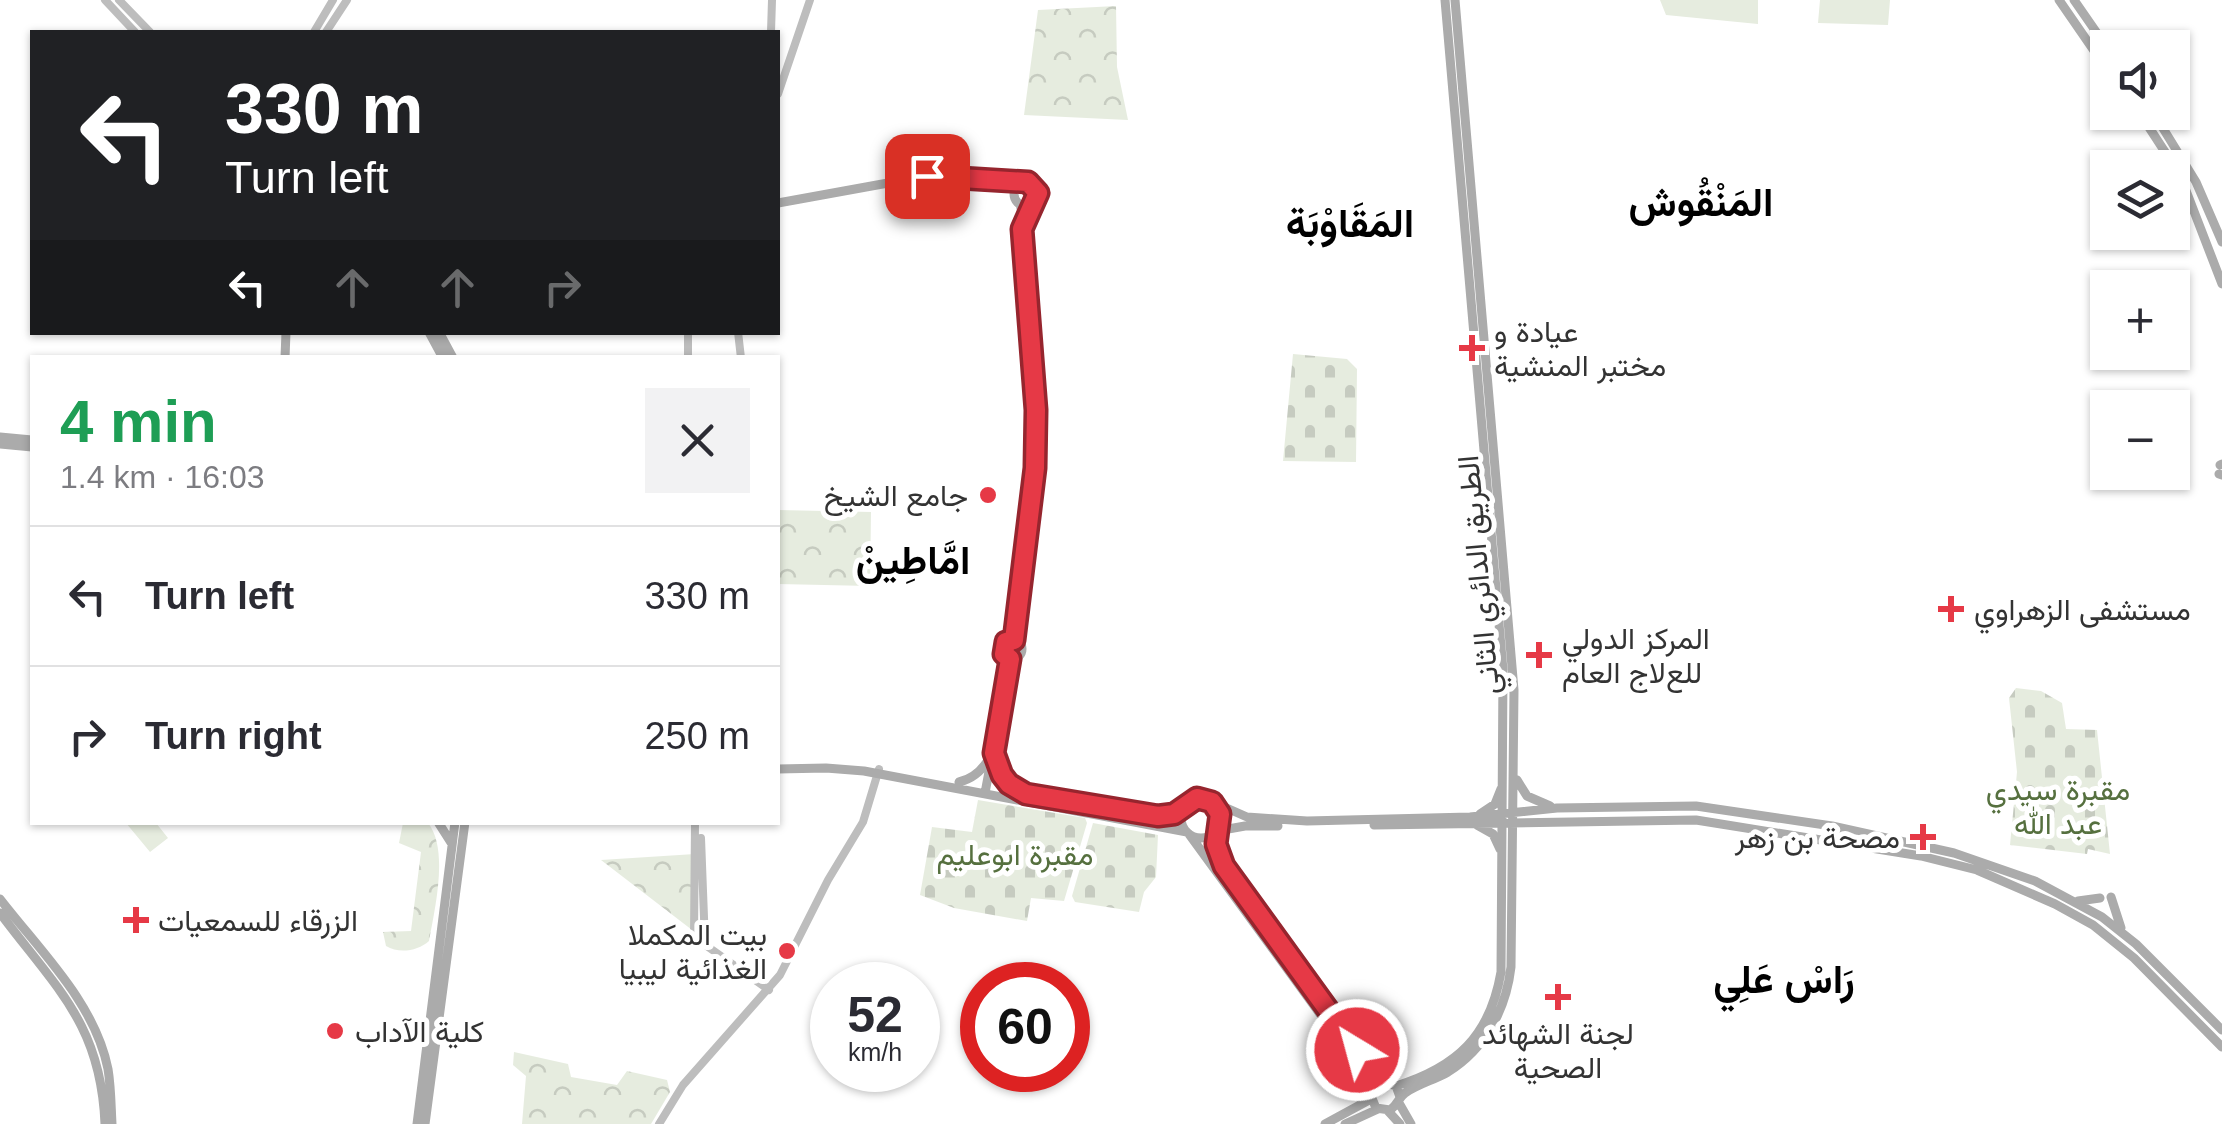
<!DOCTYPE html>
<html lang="en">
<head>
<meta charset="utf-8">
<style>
  :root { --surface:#fff; --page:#f2f2f3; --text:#2b2b33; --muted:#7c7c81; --line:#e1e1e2 }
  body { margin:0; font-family:Arial,Vazirmatn,sans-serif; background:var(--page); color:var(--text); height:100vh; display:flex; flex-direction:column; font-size:38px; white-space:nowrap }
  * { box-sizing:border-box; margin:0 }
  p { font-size:32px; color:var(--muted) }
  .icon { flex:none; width:55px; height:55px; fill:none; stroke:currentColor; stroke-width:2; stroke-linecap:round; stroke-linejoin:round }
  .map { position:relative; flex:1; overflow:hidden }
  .sheet { position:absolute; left:30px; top:355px; width:750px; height:470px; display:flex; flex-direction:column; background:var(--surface); border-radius:0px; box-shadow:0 2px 8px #0004 }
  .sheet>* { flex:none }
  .banner { position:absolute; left:30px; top:30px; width:750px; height:305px; border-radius:0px; box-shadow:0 2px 8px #0004; background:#202124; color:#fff; overflow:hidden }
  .buttons { position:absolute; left:2090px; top:30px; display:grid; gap:20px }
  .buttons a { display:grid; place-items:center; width:100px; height:100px; border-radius:0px; background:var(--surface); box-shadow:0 2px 8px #0004; font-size:50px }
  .speed { position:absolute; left:810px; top:962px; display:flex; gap:20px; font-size:50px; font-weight:700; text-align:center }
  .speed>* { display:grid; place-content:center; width:130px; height:130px; border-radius:50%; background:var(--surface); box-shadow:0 2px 8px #0004; line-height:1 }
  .speed small { font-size:25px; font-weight:400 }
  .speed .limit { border:15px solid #d22; background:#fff; color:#111 }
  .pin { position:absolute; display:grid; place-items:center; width:85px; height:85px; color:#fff; margin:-42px; border-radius:20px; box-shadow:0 5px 15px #0006 }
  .me { position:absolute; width:110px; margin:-55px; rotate:323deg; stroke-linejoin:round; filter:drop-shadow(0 0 8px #0008) }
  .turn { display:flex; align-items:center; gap:35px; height:210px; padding:0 30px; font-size:45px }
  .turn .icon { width:130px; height:130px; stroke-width:2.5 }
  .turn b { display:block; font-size:70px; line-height:85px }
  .lanes { display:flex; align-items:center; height:95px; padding:0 30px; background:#0003; justify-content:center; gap:50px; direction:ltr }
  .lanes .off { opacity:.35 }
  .round { display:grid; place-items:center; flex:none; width:105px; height:105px; border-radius:0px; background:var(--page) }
  .head { display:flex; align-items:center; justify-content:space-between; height:170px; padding:0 30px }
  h1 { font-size:60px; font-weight:600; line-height:75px; color:#1e9e55 }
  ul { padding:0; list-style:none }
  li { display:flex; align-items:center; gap:30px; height:140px; padding:0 30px; border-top:2px solid var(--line) }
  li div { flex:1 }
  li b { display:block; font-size:38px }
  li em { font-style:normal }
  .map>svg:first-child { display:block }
  .forest { fill:url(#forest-crowns) }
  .cemetery { fill:url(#cemetery-stones) }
  .garden { fill:#e6ecdf }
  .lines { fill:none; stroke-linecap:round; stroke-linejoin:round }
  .secondary { stroke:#bdbdbd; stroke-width:8 }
  .primary { stroke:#ababab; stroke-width:9 }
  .route-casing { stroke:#96252e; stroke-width:25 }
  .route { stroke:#e63946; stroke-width:18 }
  .poi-dot { fill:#e63946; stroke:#fff; stroke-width:4 }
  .labels { text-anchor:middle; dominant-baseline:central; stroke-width:10; stroke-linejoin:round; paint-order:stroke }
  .poi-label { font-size:30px; fill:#333; stroke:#fff; text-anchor:start }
  .street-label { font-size:30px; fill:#333; stroke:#fff }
  .park-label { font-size:30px; fill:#56703f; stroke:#fff }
  .district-label { font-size:40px; font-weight:bold; fill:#000; stroke:#fff }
</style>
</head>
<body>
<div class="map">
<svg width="2222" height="1124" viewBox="0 0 2222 1124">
  <defs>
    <pattern id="forest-crowns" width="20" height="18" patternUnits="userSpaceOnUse" patternTransform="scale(2.5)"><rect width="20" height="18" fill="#e6ecdf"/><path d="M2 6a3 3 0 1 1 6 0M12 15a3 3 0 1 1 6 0" fill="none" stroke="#c6cbc0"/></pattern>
    <pattern id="cemetery-stones" width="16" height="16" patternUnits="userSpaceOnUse" patternTransform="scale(2.5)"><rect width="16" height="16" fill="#e6ecdf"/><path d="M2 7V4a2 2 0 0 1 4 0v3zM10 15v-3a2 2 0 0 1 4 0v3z" fill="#c6cbc0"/></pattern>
  </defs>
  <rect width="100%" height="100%" fill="#fff"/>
  <path class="forest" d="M 1116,6 L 1117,67 L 1128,120 L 1024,115 L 1038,10 Z
    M 778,510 L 871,512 L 870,586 L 778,584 Z
    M 403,823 L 428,823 C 449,849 435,908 429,941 C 418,951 399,954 386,946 L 383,932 L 411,931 L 421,852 L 399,843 Z
    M 695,854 L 696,933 L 601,860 Z
    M 514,1052 L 568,1064 L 571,1077 L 617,1085 L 627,1071 L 667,1080 L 670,1092 L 651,1124 L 522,1124 L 526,1076 L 513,1065 Z"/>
  <path class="cemetery" d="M 1293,354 L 1347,359 L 1357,369 L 1356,462 L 1283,461 Z
    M 2016,688 L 2041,691 L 2062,703 L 2066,729 L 2097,730 L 2110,854 L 2088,849 L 2087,854 L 2010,845 L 2017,772 L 2009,698 Z
    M 978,800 L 1085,818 L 1087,823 L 1064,901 L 1031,898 L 1027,921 L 954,908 L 920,895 L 932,827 L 972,832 Z
    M 1093,823 L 1158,835 L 1156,877 L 1144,892 L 1139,912 L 1075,902 L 1072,896 Z"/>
  <path class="garden" d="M 1660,0 L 1758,0 L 1758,24 L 1666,15 Z
    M 1820,0 L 1890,0 L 1888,25 L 1818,23 Z
    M 126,823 L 156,823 L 168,838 L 150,852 Z"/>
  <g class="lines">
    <path class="secondary" d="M 105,0 L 135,32
      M 119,0 L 150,32
      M 314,32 L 333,0
      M 326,32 L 347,0
      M 771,32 L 772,0
      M 778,94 L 810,0
      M 738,332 L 741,358
      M 688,358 L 688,332
      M 695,822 L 694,937 L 769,990
      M 701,838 L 705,944
      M 659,1124 L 683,1085 L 780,975 L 828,880 L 863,822 L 879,769"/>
    <path class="primary" d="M 2059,0 L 2108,71
      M 2074,0 L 2108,49
      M 2139,112 L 2180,175 L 2222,284
      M 2153,112 L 2196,182 L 2222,242
      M1014 194a12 12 0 1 1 24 0a12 12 0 1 1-24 0Z
      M 778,203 L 921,177 L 1024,182
      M 429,332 L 443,358
      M 439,332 L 453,358
      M 285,358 L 286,332
      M 0,437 L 32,440
      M 0,444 L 32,447
      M 2220,465 L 2222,464
      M 2219,474 L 2222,475
      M1002 649a10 10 0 1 1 20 0a10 10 0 1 1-20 0Z
      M 1014,640 L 1035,468 L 1036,410 L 1023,217 L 1020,204
      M 994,753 L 1005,780 L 1026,794
      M 778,769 L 826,768 L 864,771 L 1187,832
      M 1517,780 L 1527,796 L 1550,806
      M 959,782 C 1006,771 1003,698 1010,659
      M 985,793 L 991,761
      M1181 818a20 20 0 1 1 40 0a20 20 0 1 1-40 0Z
      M 1058,800 L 1158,817 L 1182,811
      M 1213,802 L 1247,817 L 1307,821 L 1470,817 L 1557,808 L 1696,806 L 1832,826 L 1954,853 L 2035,881 L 2102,917 L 2136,944 L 2222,1030
      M 1480,814 L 1495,804 L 1501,789
      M 438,822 L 452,844
      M 1374,825 L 1696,820 L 1921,856 L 1977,870 L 2055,904 L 2093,925 L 2134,958 L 2222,1047
      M 1477,825 L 1493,834 L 1500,849
      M 1217,831 L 1245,826 L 1278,826
      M 1215,832 L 1218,854 L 1224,866 L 1303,977 L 1384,1082
      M 1189,834 L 1374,1088
      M 2111,897 L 2121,928
      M 0,899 C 40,951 95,1003 108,1069 C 111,1087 111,1106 112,1124
      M 2078,901 L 2100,898
      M 0,913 C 56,988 101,1024 105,1124
      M 1396,1086 C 1457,1067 1490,1036 1501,972 L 1503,670 L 1445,0
      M 1400,1097 L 1396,1086 L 1384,1082 L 1376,1085 L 1371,1096 L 1376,1108 L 1390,1110 C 1398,1105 1398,1098 1405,1093 C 1418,1084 1434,1080 1448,1072 C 1485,1049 1506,1010 1511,967 L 1514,690 L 1455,0
      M 1399,1103 L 1411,1124
      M 1388,1111 L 1400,1124
      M 417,1124 L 455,822
      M 425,1124 L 465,822
      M 1325,1124 L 1371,1099
      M 1345,1124 L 1378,1109"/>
  </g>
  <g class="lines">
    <g class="route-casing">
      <path id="route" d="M 927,176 L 1028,182 L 1038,193 L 1022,229 L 1036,410 L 1035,468 L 1014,640 L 1006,642 L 1004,654 L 1010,659 L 994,753 L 1002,775 L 1009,784 L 1026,794 L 1158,816 L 1174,814 L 1197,798 L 1212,802 L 1220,814 L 1216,844 L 1224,866 L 1357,1050"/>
    </g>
    <use href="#route" class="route"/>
  </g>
  <g class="poi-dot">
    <path d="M1467 333h10v10h10v10h-10v10h-10v-10h-10v-10h10z"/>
    <circle cx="988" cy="495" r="10"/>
    <path d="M1946 594h10v10h10v10h-10v10h-10v-10h-10v-10h10z"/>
    <path d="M1534 640h10v10h10v10h-10v10h-10v-10h-10v-10h10z"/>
    <path d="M1918 822h10v10h10v10h-10v10h-10v-10h-10v-10h10z"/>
    <path d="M131 905h10v10h10v10h-10v10h-10v-10h-10v-10h10z"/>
    <circle cx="787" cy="951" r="10"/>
    <path d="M1553 982h10v10h10v10h-10v10h-10v-10h-10v-10h10z"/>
    <circle cx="335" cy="1031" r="10"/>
  </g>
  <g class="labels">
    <g class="poi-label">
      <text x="1494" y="331">عيادة و<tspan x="1494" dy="34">مختبر المنشية</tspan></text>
      <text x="968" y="495" text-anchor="end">جامع الشيخ</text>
      <text x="1974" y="609">مستشفى الزهراوي</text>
      <text x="1562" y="638">المركز الدولي<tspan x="1562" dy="34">للعﻻج العام</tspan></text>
      <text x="1900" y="837" text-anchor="end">مصحة بن زهر</text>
      <text x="158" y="920">الزرقاء للسمعيات</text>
      <text x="767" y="934" text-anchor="end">بيت المكملا<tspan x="767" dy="34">الغذائية ليبيا</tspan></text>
      <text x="355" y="1031">كلية الآداب</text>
      <text x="1558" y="1033" text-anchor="middle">لجنة الشهائد<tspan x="1558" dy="34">الصحية</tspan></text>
    </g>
    <g class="street-label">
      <text transform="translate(1478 575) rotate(-95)">الطريق الدائري الثاني</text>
    </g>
    <g class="park-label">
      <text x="2058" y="789">مقبرة سيدي<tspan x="2058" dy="34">عبد الله</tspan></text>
      <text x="1015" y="854">مقبرة ابوعليم</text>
    </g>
    <g class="district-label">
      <text x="1701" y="202">المَنْقُوش</text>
      <text x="1350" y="223">المَقَاوْبَة</text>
      <text x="913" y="560">امَّاطِينْ</text>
      <text x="1784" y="979">رَاسْ عَلِي</text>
    </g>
  </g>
</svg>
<div class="buttons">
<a><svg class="icon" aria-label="sound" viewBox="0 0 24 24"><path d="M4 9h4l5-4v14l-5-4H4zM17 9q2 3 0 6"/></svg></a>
<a><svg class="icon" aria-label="layers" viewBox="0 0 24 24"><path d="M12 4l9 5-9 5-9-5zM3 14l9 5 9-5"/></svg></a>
<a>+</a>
<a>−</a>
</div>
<div class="speed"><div>52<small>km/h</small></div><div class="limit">60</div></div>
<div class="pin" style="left:927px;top:176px;background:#d93025"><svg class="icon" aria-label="arrive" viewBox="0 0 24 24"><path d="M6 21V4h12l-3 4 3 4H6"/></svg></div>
<svg class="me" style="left:1357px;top:1050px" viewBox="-20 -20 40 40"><circle r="17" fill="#e63946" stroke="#fff" stroke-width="3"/><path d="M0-11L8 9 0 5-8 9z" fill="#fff"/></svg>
<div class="banner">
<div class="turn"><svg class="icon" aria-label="left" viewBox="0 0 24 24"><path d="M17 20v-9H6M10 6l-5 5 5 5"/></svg><div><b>330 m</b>Turn left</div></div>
<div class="lanes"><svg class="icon" aria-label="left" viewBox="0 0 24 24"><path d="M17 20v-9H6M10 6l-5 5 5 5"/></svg><svg class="icon off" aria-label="ahead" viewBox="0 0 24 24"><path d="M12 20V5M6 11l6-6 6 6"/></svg><svg class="icon off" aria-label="ahead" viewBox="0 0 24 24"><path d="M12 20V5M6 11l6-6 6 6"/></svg><svg class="icon off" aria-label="right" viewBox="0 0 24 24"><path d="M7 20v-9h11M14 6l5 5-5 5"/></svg></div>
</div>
<section class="sheet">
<div class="head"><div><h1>4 min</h1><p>1.4 km · 16:03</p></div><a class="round"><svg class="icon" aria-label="close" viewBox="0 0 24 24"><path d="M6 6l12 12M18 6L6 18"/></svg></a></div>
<ul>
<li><svg class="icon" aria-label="left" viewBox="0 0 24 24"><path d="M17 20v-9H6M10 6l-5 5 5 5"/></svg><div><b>Turn left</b></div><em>330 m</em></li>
<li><svg class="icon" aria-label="right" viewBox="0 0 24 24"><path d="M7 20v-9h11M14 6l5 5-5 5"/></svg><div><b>Turn right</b></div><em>250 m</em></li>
</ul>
</section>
</div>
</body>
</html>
